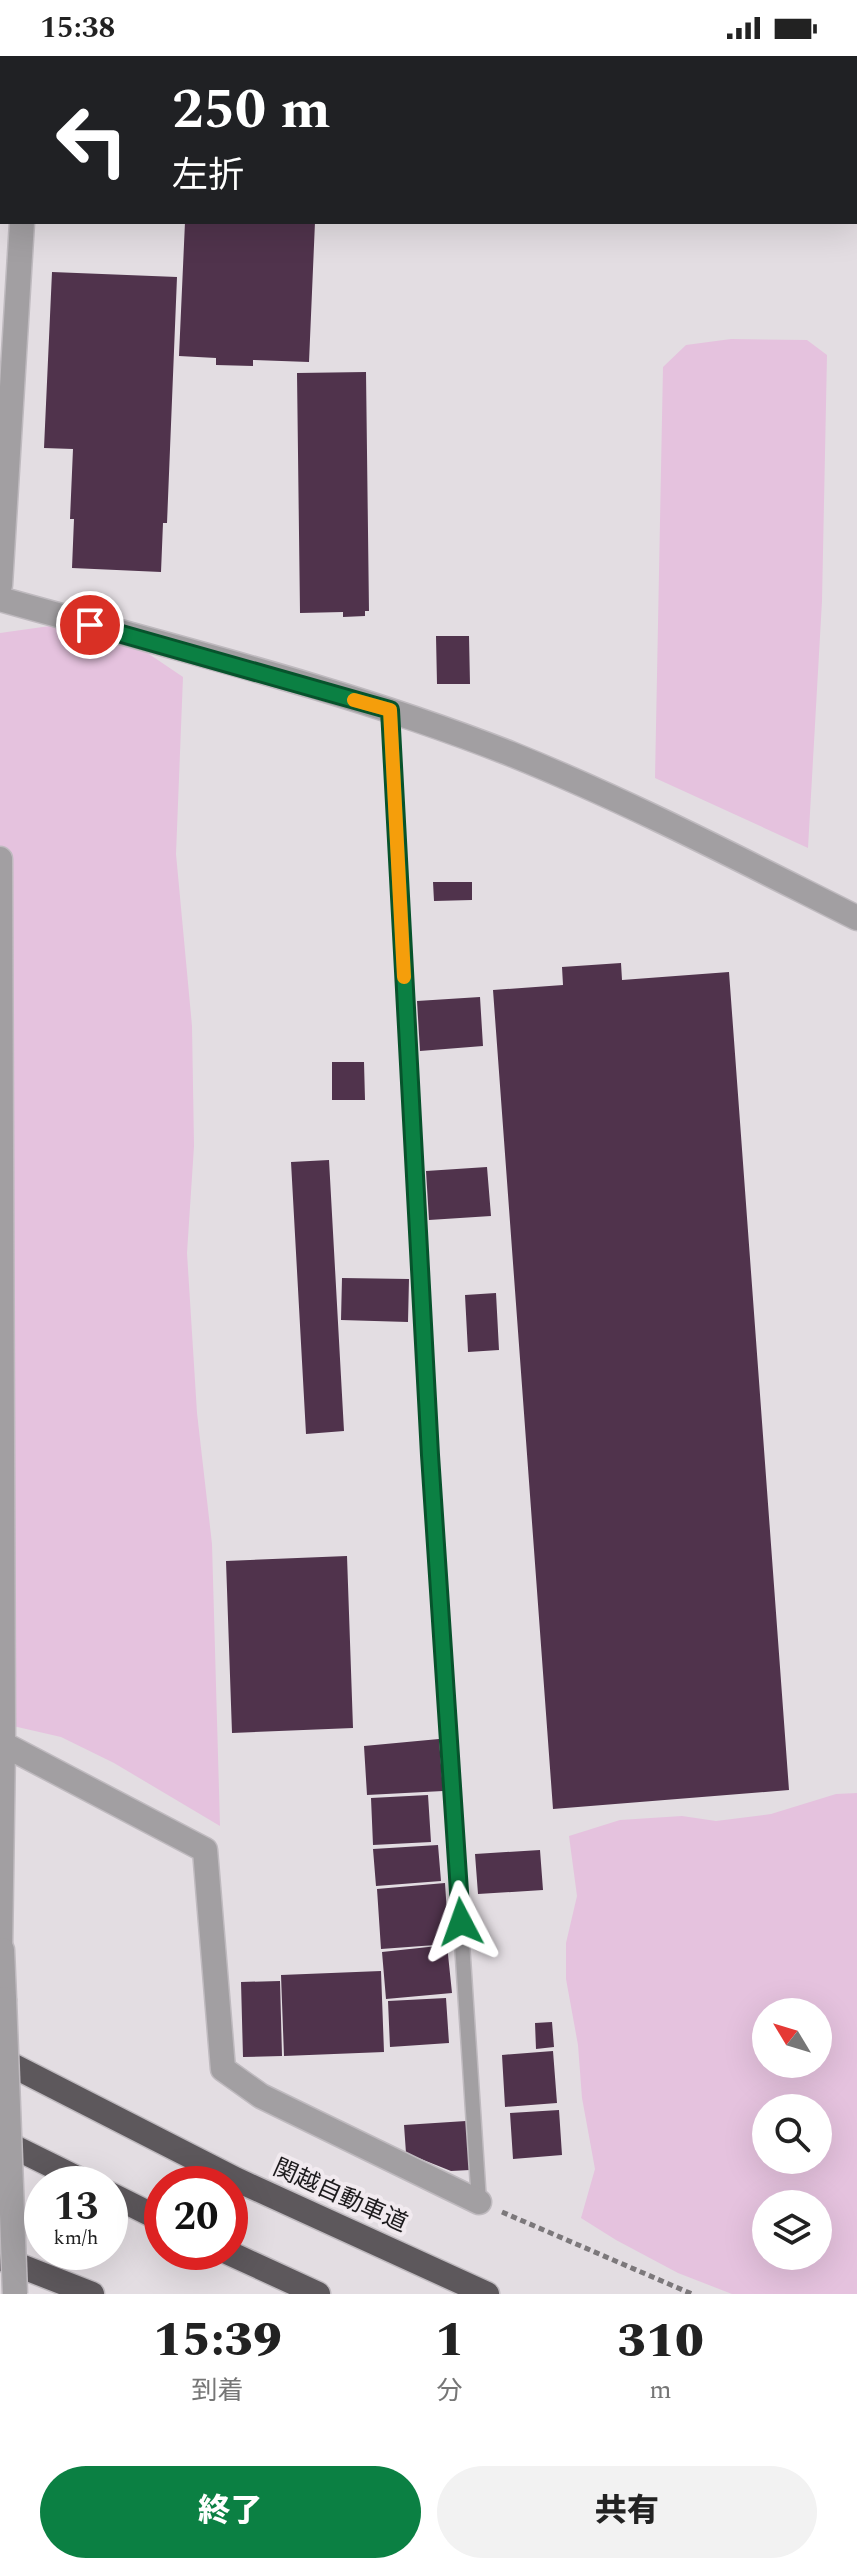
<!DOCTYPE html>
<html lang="ja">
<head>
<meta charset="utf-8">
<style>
  :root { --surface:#fff; --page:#f2f2f2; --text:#222; --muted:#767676; --accent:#0b8043 }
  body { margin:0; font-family:Spectral,"Noto Sans JP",serif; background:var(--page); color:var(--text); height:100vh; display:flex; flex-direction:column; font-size:30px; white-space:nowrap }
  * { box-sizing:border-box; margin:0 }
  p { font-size:26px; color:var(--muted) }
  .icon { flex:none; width:44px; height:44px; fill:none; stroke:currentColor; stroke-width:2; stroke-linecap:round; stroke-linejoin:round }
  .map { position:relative; height:2238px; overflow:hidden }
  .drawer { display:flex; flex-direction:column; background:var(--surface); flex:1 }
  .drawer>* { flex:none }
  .top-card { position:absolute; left:0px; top:0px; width:858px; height:168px; box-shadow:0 8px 32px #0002; background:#202124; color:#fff; overflow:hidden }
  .needle { width:52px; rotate:308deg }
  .controls { position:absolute; left:752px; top:1942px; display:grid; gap:16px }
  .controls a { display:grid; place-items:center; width:80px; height:80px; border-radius:50%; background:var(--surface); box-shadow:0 8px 32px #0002; font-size:40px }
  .speed { position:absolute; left:24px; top:2110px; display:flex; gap:16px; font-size:40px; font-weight:700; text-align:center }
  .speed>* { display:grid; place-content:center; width:104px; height:104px; border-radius:50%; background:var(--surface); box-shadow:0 8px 32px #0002; line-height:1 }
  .speed small { font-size:20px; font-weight:400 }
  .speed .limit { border:12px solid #d22; background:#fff; color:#111 }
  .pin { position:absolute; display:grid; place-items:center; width:68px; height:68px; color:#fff; margin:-34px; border:4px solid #fff; border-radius:50%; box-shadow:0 2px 8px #0007 }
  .me { position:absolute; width:88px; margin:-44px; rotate:356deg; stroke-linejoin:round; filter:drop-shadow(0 0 6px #0008) }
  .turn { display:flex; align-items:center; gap:28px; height:168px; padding:0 40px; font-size:36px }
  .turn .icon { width:104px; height:104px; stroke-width:2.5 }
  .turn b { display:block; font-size:56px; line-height:68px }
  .eta { display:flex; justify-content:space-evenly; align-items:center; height:136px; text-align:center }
  .eta b { font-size:48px; font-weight:800; line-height:56px }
  .button { display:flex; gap:16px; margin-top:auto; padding:16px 40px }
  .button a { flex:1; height:92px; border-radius:48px; background:var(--accent); color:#fff; font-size:32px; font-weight:800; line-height:92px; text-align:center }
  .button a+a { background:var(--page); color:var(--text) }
  .status { display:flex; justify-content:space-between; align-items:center; height:56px; padding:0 40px; background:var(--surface); direction:ltr }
  .status svg { height:22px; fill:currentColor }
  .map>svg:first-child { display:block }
  .green { fill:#e5c2de; fill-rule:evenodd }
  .building { fill:#50334c }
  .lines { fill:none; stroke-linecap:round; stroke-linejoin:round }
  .service-casing { stroke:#bfbabf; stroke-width:17 }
  .minor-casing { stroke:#bfbabf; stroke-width:27 }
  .tertiary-casing { stroke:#bfbabf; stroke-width:27 }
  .motorway-casing { stroke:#bfbabf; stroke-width:27 }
  .path { stroke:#7c787b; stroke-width:5; stroke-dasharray:6 4; stroke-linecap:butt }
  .service { stroke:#a29fa2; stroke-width:14 }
  .minor { stroke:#a29fa2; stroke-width:24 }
  .tertiary { stroke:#a29fa2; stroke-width:24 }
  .motorway { stroke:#5d585c; stroke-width:24 }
  .tertiary-bridge-casing { stroke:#bfbabf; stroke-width:27; stroke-linecap:butt }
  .tertiary-bridge { stroke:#a29fa2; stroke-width:24 }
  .route-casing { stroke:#07532c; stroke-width:20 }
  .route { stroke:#0b8043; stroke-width:14 }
  .slow { stroke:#f59e0b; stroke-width:14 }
  .labels { text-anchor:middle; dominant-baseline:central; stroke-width:8; stroke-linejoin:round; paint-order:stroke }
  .street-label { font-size:24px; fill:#1d1b1d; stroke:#f1eaef }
</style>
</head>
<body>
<div class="status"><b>15:38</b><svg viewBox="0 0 49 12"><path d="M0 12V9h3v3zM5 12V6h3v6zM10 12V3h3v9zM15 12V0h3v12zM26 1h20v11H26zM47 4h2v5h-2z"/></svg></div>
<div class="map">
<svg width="857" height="2238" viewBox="0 0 857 2238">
  <rect width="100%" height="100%" fill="#e3dde2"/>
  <path class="green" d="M 731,283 L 807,284 L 827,299 L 822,545 L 808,792 L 655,722 L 663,311 L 686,289 Z
    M 57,569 L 146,596 L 183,621 L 176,798 L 192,970 L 194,1090 L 187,1197 L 197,1357 L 212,1488 L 220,1770 L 114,1707 L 61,1681 L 0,1667 L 0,577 Z
    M 857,1737 L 857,2238 L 732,2238 L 678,2217 L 616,2184 L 581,2162 L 595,2113 L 582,2042 L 578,1989 L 566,1923 L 566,1887 L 577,1840 L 569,1780 L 620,1764 L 682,1760 L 716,1765 L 771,1758 L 836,1738 ZM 766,1956 L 818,1956 L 818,2008 L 766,2008 ZM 766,2052 L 818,2052 L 818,2104 L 766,2104 ZM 766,2148 L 818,2148 L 818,2200 L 766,2200 Z"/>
  <path class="building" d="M 185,166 L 315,166 L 309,306 L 253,304 L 253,310 L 216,309 L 216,302 L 179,300 Z
    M 52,216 L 177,221 L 167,467 L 163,467 L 161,516 L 72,512 L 74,463 L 70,463 L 73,393 L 44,392 Z
    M 366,316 L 369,555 L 365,555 L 365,560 L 343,561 L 343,556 L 300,557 L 297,317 Z
    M 436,580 L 469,580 L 470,628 L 437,628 Z
    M 433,826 L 472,826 L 472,844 L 434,845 Z
    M 621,907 L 622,924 L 729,916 L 789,1734 L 553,1753 L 493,934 L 563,929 L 562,911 Z
    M 480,941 L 483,990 L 420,995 L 417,945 Z
    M 332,1006 L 364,1006 L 365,1044 L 332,1044 Z
    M 329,1104 L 344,1375 L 306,1378 L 291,1106 Z
    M 487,1111 L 491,1160 L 429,1164 L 426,1115 Z
    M 342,1222 L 409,1223 L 408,1266 L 341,1264 Z
    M 496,1237 L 499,1294 L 468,1296 L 465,1239 Z
    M 347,1500 L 353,1672 L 232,1677 L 226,1505 Z
    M 439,1683 L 443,1735 L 367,1739 L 364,1690 Z
    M 428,1739 L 431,1786 L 373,1789 L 371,1742 Z
    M 438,1789 L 441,1825 L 376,1830 L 373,1793 Z
    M 540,1794 L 543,1834 L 478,1838 L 475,1798 Z
    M 445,1827 L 449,1888 L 381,1893 L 377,1833 Z
    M 447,1889 L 452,1937 L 386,1943 L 382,1896 Z
    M 381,1915 L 384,1996 L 284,2000 L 281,1919 Z
    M 280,1925 L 282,2000 L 243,2001 L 241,1926 Z
    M 446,1942 L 449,1987 L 390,1991 L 388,1945 Z
    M 552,1966 L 554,1991 L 536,1993 L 535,1967 Z
    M 553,1995 L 557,2047 L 505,2051 L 502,1999 Z
    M 559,2054 L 562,2099 L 513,2103 L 510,2057 Z
    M 466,2065 L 470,2114 L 451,2115 L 406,2097 L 404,2069 Z"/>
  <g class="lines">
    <g class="service-casing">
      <path id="service" d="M 390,654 L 430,1399 L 479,2146"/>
    </g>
    <g class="minor-casing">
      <path id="minor" d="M 0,803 L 3,1688 L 0,1893
        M 3,1688 L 205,1794 L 223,2013 L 261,2040 L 479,2146"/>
    </g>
    <g class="tertiary-casing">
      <path id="tertiary" d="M 33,2 L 33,0
        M 0,529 L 22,166
        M 0,543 C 171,591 346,633 511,698 C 630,746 743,805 857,862
        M 2,1894 L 4,1943"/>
    </g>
    <g class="motorway-casing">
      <path id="motorway" d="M 0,2003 L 235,2123 L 487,2238
        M 0,2084 L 89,2128
        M 110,2138 L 162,2164
        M 227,2196 L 318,2238
        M 0,2202 L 92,2238"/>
    </g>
    <path class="path" d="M 502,2156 L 692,2238"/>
    <use href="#service" class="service"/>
    <use href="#minor" class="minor"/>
    <use href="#tertiary" class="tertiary"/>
    <use href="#motorway" class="motorway"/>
    <g class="tertiary-bridge-casing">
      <path id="tertiary-bridge" d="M 4,1943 L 15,2238"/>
    </g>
    <use href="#tertiary-bridge" class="tertiary-bridge"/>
  </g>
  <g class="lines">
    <g class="route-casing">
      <path id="route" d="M 90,569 L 390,654 L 430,1399 L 461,1866"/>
    </g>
    <use href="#route" class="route"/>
    <path class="slow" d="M 354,644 L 390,654 L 404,921"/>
  </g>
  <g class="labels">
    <g class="street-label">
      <text transform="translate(340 2140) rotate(24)">関越自動車道</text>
    </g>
  </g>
</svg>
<div class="controls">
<a><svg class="needle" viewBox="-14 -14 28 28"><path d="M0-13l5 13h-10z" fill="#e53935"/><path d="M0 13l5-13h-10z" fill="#767676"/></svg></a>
<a><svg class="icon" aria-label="search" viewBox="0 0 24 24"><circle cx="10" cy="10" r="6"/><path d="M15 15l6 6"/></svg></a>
<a><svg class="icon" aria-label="layers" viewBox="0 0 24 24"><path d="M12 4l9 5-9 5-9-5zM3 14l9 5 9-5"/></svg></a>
</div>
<div class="speed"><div>13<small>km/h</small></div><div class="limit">20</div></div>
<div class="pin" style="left:90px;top:569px;background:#d93025"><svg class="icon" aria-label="arrive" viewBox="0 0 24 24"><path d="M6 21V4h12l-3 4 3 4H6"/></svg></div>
<svg class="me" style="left:461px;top:1866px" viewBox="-20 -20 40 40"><path d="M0-17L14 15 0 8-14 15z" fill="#0b8043" stroke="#fff" stroke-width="4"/></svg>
<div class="top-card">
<div class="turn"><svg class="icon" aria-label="left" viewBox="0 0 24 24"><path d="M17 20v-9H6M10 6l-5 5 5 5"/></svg><div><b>250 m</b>左折</div></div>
</div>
</div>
<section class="drawer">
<div class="eta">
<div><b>15:39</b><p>到着</p></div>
<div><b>1</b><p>分</p></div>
<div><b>310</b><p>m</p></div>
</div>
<div class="button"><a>終了</a><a>共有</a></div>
</section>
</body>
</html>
